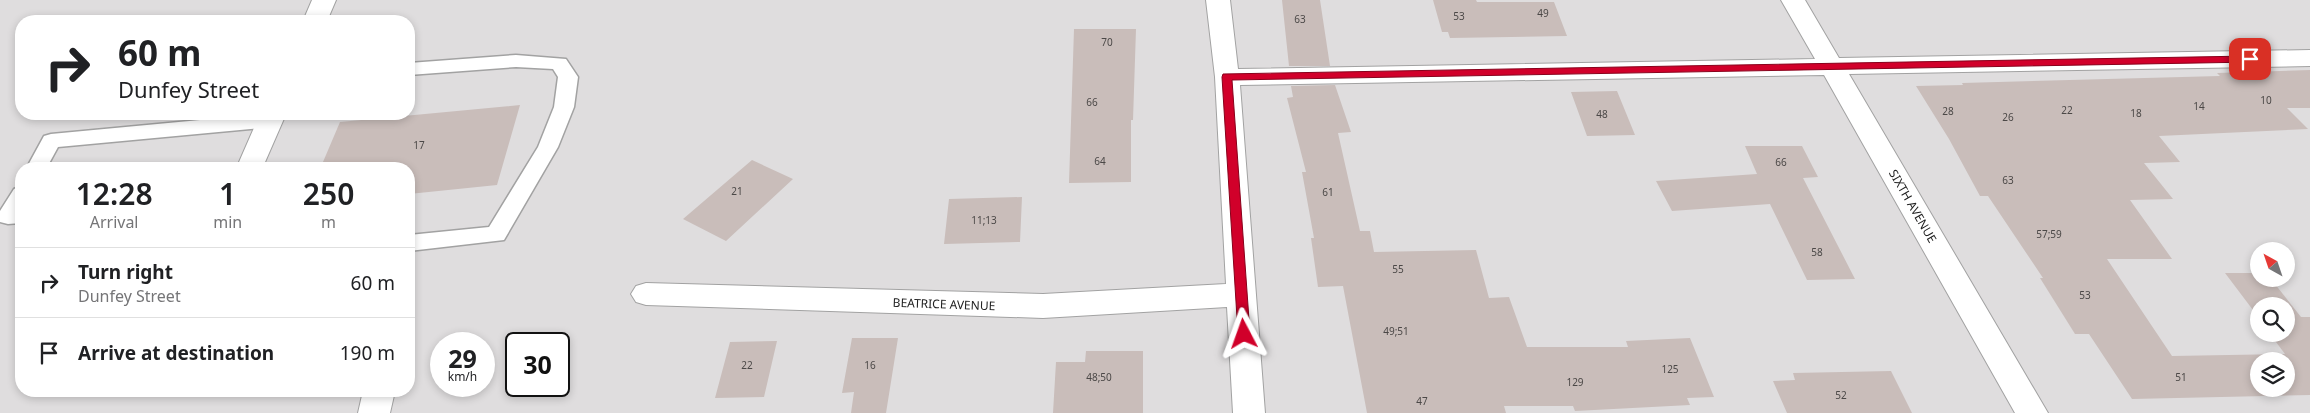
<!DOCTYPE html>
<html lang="en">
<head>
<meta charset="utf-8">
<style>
  :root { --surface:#fff; --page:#f2f2f2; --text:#202124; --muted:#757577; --line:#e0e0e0 }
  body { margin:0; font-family:"Noto Sans",sans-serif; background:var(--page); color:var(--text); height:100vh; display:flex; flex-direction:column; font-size:19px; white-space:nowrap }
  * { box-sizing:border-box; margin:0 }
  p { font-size:16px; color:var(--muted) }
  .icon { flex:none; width:28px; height:28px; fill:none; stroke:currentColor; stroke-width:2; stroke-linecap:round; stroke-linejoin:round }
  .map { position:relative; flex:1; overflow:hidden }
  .panel { position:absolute; left:15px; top:162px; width:400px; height:235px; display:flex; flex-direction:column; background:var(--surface); border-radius:20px; box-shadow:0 2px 8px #0003 }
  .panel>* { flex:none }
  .guide { position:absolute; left:15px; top:15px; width:400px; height:105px; border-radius:20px; box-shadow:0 2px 8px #0003; background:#fff; color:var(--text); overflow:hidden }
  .needle { width:32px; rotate:320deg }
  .buttons { position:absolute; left:2250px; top:242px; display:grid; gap:10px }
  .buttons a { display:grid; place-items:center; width:45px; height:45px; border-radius:50%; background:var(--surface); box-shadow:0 2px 8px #0003; font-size:25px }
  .speed { position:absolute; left:430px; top:332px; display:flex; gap:10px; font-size:25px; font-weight:700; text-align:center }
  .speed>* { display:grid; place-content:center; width:65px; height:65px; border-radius:50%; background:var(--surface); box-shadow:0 2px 8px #0003; line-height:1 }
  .speed small { font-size:12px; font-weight:400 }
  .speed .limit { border:2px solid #111; border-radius:8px; background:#fff; color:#111 }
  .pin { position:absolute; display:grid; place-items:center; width:42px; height:42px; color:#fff; margin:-21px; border-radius:10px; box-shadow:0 2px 8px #0006 }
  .me { position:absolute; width:55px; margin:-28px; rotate:356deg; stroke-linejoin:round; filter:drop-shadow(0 0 4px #0008) }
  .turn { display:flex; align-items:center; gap:18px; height:105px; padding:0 20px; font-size:22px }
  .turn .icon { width:65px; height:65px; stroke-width:2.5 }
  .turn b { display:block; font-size:35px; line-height:42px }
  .eta { display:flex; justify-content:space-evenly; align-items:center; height:85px; text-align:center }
  .eta b { font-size:30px; font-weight:600; line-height:35px }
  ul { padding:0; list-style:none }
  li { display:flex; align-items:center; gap:15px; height:70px; padding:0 20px; border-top:1px solid var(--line) }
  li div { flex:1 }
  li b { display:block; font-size:19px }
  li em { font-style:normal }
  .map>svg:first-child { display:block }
  .residential { fill:#dfddde; fill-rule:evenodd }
  .building { fill:#c9bdba; fill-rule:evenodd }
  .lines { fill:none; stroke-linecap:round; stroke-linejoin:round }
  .service-casing { stroke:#a2a2a2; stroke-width:3 }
  .minor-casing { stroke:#a2a2a2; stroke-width:2 }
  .service { fill:#fff; fill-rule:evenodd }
  .minor { fill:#fff; fill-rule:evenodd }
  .route { fill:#d1002a; stroke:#88001b }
  .labels { text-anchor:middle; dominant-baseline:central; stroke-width:4.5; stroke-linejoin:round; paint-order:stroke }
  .number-label { font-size:10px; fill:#4b4847 }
  .street-label { font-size:12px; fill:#212121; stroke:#fff }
</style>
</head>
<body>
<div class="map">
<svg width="2310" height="413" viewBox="0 0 2310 413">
  <rect width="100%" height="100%" fill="#f1ece7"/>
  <path class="residential" d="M 0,0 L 2310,0 L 2310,413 L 0,413 ZM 21,21 L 409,21 L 409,114 L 21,114 ZM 21,169 L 409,169 L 409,391 L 21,391 ZM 2259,251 L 2286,251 L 2286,279 L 2259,279 ZM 2259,306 L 2286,306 L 2286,334 L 2259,334 ZM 441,344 L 484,344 L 484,386 L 441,386 ZM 516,344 L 559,344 L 559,386 L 516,386 ZM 2259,361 L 2286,361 L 2286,389 L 2259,389 Z"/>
  <path class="building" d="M 1282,0 L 1320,0 L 1330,66 L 1289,66 Z
    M 1433,0 L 1476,0 L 1477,2 L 1554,2 L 1567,36 L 1450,38 L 1448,32 L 1442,32 Z
    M 1074,29 L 1136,29 L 1133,120 L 1131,120 L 1131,182 L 1069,183 Z
    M 2310,70 L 2310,108 L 2287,108 L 2308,129 L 2159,136 L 2180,162 L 2144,163 L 2173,199 L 2130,200 L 2172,259 L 2107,259 L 2172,356 L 2285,354 L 2270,334 L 2286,334 L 2286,306 L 2259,306 L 2259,318 L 2225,273 L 2259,273 L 2259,279 L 2271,279 L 2301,317 L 2310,317 L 2310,395 L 2132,399 L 2089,334 L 2075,334 L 2040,278 L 2043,278 L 1988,196 L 1980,196 L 1949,139 L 1916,86 L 1963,85 L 1962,83 L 2220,76 L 2217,73 ZM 2259,361 L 2286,361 L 2286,389 L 2259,389 Z
    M 1335,85 L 1351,132 L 1338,133 L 1360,231 L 1370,231 L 1374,252 L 1476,250 L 1489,298 L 1509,297 L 1527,347 L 1628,347 L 1626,341 L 1690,338 L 1714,397 L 1687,398 L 1690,405 L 1575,411 L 1573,406 L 1504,406 L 1506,413 L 1367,413 L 1343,286 L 1318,287 L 1311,238 L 1314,238 L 1302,172 L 1306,172 L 1287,98 L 1293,97 L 1291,86 Z
    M 1617,91 L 1635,135 L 1587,136 L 1571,92 Z
    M 520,105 L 497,185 L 409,194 L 409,169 L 320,169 L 340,122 Z
    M 1745,146 L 1802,146 L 1818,177 L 1803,178 L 1855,279 L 1807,280 L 1770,204 L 1672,211 L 1656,181 L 1757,174 Z
    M 752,160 L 793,179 L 726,241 L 683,219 Z
    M 1022,197 L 1020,242 L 944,244 L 949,199 Z
    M 852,338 L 898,338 L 886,413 L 851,413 L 854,392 L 842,393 Z
    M 777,341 L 764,397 L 715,398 L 730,342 Z
    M 1086,351 L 1143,351 L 1143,413 L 1053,413 L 1056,362 L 1085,362 Z
    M 1891,371 L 1912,413 L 1787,413 L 1773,381 L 1795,380 L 1793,373 Z"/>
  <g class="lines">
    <g class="service-casing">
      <path id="service" d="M 516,55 L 566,59 L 578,77 L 574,107 L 558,147 L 504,240 L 409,251 L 409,235 L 489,227 L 538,147 L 554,107 L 558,77 L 553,69 L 516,67 L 409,75 L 409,63 Z
        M 265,114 L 278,115 L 281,120 L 278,125 L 271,127 L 58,147 L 46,169 L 26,169 L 44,136 L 51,134 Z
        M 21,186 L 21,223 L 8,224 L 0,222 L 0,211 L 14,189 Z"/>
    </g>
    <g class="minor-casing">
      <path id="minor" d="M 312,0 L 336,0 L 327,21 L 303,21 Z
        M 1206,0 L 1230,0 L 1238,69 L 1815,59 L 1781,0 L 1805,0 L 1839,58 L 2310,50 L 2310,66 L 1849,74 L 2048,413 L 2015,413 L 1824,75 L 1240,85 L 1265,413 L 1233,413 L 1227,307 L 1043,318 L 646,305 L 636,302 L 631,294 L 636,286 L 646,283 L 1043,294 L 1226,284 L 1215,77 Z
        M 260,114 L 286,114 L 262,169 L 236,169 Z
        M 363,391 L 395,391 L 390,413 L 358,413 Z"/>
    </g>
    <use href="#service" class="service"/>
    <use href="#minor" class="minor"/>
  </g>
  <path class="route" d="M 2250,56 L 2254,57 L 2254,62 L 1232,80 L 1250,334 L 1244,339 L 1238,334 L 1222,77 L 1223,74 Z"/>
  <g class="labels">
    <g class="number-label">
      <text x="1543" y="13">49</text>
      <text x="1459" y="16">53</text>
      <text x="1300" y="19">63</text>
      <text x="1107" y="42">70</text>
      <text x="2266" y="100">10</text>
      <text x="1092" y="102">66</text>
      <text x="2199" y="106">14</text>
      <text x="2067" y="110">22</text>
      <text x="1948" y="111">28</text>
      <text x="2136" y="113">18</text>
      <text x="1602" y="114">48</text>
      <text x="2008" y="117">26</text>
      <text x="419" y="145">17</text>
      <text x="1100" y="161">64</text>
      <text x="1781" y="162">66</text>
      <text x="2008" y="180">63</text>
      <text x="737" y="191">21</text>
      <text x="1328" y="192">61</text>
      <text x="984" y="220">11;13</text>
      <text x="2049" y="234">57;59</text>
      <text x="1817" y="252">58</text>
      <text x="1398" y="269">55</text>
      <text x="2085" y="295">53</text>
      <text x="1396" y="331">49;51</text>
      <text x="747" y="365">22</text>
      <text x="870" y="365">16</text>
      <text x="1670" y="369">125</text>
      <text x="1099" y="377">48;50</text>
      <text x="2181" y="377">51</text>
      <text x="1575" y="382">129</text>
      <text x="1841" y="395">52</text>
      <text x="1422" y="401">47</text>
    </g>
    <g class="street-label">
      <text transform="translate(1913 206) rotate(60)">SIXTH AVENUE</text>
      <text transform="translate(944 304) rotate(2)">BEATRICE AVENUE</text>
    </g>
  </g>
</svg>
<div class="buttons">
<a><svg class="needle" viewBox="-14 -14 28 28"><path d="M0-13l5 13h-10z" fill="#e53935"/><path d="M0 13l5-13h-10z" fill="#757577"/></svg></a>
<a><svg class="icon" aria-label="search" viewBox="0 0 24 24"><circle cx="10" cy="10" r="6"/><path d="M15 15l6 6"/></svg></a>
<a><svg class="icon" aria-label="layers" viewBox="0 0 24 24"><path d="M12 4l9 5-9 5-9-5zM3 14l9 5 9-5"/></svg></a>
</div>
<div class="speed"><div>29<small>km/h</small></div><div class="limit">30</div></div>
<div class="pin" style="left:2250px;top:59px;background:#d93025"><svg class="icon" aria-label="arrive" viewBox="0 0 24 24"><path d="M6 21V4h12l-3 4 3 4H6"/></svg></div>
<svg class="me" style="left:1244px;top:334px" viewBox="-20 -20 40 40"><path d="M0-17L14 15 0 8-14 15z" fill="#d1002a" stroke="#fff" stroke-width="4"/></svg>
<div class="guide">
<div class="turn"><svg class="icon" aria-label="right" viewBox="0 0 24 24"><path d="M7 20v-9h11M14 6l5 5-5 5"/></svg><div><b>60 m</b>Dunfey Street</div></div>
</div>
<section class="panel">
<div class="eta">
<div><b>12:28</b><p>Arrival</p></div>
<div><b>1</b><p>min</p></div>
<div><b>250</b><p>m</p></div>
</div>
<ul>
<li><svg class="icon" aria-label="right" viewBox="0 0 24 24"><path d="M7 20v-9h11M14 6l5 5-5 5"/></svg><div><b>Turn right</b><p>Dunfey Street</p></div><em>60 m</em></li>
<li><svg class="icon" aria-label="arrive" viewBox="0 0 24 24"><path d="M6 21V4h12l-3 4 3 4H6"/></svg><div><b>Arrive at destination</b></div><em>190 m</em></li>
</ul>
</section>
</div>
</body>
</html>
